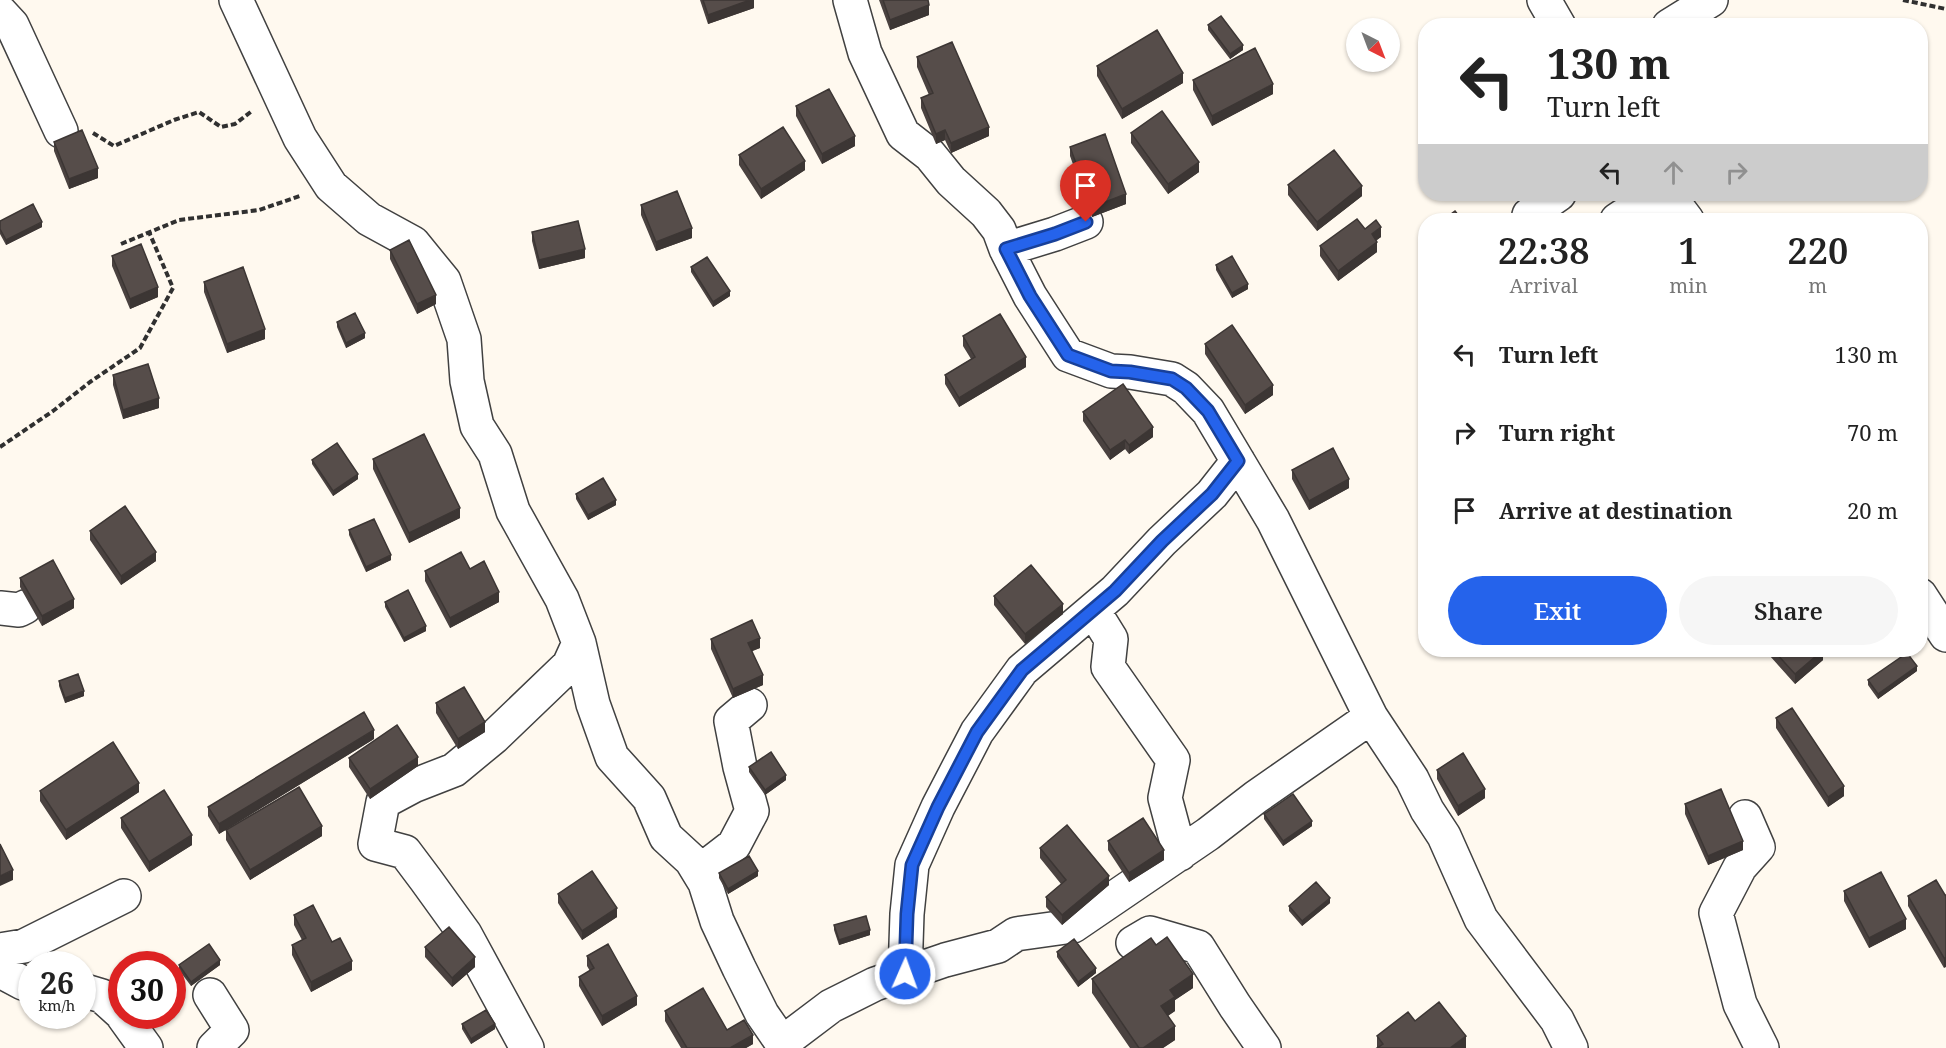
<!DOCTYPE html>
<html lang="en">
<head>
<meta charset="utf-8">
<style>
  :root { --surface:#fff; --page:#f6f6f6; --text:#222; --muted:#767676; --accent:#2563eb }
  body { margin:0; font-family:"Noto Serif",serif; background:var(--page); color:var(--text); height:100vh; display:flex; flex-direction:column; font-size:22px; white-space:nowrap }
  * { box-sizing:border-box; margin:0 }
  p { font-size:20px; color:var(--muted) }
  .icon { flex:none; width:33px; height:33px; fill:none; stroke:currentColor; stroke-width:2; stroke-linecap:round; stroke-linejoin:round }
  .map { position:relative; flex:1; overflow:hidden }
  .details { position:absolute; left:1418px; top:213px; width:510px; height:444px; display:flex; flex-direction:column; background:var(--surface); border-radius:24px; box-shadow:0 2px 4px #0004 }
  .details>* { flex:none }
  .top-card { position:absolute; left:1418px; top:18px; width:510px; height:183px; border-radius:24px; box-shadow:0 2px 4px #0004; background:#fff; color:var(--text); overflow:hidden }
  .needle { width:39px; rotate:138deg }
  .controls { position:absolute; left:1346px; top:18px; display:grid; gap:12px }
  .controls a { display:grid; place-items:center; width:54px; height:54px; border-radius:50%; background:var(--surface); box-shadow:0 2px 4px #0004; font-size:30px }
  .speed { position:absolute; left:18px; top:951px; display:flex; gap:12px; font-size:30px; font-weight:700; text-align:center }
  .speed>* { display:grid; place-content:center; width:78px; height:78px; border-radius:50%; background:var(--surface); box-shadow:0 2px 4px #0004; line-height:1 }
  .speed small { font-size:15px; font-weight:400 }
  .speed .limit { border:9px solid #d22; background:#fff; color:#111 }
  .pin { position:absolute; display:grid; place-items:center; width:51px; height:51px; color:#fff; margin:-62px -26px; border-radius:50% 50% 50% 0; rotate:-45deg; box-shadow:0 0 6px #0007 }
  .pin .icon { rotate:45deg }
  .me { position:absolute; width:66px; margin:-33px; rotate:2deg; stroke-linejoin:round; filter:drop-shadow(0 0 4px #0008) }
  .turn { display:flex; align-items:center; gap:21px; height:126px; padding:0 30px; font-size:27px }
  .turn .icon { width:78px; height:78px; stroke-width:2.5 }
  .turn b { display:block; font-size:42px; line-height:51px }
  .lanes { display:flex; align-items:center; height:57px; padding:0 30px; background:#0003; justify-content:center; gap:30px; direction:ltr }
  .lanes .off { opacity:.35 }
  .eta { display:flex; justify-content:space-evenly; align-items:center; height:102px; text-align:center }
  .eta b { font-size:36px; font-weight:600; line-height:42px }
  .button { display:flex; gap:12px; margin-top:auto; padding:12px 30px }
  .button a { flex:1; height:69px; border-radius:36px; background:var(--accent); color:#fff; font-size:24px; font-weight:600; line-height:69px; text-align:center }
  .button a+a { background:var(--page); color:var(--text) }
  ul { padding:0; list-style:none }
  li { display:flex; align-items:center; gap:18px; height:78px; padding:0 30px }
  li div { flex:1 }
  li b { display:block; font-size:22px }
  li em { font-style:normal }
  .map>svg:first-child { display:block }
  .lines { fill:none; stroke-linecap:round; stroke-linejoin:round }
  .minor-casing { stroke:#414141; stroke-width:36 }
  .path { stroke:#303030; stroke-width:4; stroke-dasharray:6 3; stroke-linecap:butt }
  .minor { stroke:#fff; stroke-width:33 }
  .wall { fill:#4a4240 }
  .shaded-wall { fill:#3c3634 }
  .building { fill:#564d4a; stroke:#3c3634; stroke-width:1.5 }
  .route-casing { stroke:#184099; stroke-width:15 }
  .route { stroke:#2563eb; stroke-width:10 }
</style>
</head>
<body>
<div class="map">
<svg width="1946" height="1048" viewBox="0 0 1946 1048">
  <rect width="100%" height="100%" fill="#fff9ef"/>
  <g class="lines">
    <g class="minor-casing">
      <path id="minor" d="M 236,0 L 300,138 L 331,186 L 369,219 L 413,243 L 444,281 L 464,339 L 467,381 L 477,426 L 495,454 L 513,511 L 562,599 L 579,643 L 569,665 L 494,737 L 454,770 L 413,786 L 383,802 L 375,844 L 405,852 L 426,880 L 465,934 L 527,1048
        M 850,0 L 865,53 L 903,134 L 930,155 L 951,181 L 986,213 L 999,230 L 1006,249 L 1030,296 L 1068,355 L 1111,371 L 1130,372 L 1172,379 L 1186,388 L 1208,411 L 1273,520 L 1371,717 L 1412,779 L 1427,810 L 1444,836 L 1481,919 L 1557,1020 L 1571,1048
        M 1544,0 L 1559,26
        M 0,12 L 12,25 L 61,131
        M 1669,26 L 1711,0
        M 1529,215 L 1559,194
        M 1617,220 L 1623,216 L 1669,196 L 1687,220
        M 1006,249 L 1055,234 L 1086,222
        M 1920,595 L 1946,635
        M 0,608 L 19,610 L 25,607
        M 1093,610 L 1111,639 L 1108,667 L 1173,760 L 1165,798 L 1180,854
        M 579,643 L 593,704 L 612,757 L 649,798 L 666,837 L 691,860 L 705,883 L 717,921 L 739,968 L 762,1014 L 782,1043 L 782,1048
        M 1745,817 L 1758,847 L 1740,867 L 1716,913 L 1740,1004 L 1762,1048
        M 699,872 L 734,845 L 752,811 L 740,767 L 731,721 L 750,705
        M 1133,943 L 1150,933 L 1198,947 L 1235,1006 L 1264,1048
        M 0,950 L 24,946 L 124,896
        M 0,971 L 23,983 L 32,984
        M 905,974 L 907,914 L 912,865 L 938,807 L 977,732 L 1022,670 L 1115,591 L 1162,541 L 1212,494 L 1238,461
        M 82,990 L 102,996 L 122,1014
        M 210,995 L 232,1030 L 214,1048
        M 123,1016 L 146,1048
        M 782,1043 L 831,1006 L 875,984 L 945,960 L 998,946 L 1016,934 L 1073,926 L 1208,834 L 1256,797 L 1371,717"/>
    </g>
    <path class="path" d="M 1903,0 L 1946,9
      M 93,133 L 114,146 L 174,120 L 199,112 L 221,127 L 235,124 L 252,111
      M 121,244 L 179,220 L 259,210 L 300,196
      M 0,447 L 53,411 L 90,382 L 140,348 L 173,288 L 149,232"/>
    <use href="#minor" class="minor"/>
  </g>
  <path class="wall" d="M 700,0 L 754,0 L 754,8 L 708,24 Z
    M 879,0 L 928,0 L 929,15 L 890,30 Z
    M 1208,25 L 1243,50 L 1230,59 L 1208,30 Z
    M 917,57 L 989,136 L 951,153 L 945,140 L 936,144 L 921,108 L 921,98 L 929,95 L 917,67 Z
    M 1097,66 L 1183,83 L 1122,119 L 1097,76 Z
    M 1193,80 L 1273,94 L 1212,126 L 1193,90 Z
    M 796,106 L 855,146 L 822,164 L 796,116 Z
    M 1131,133 L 1199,172 L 1168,194 L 1131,143 Z
    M 54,142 L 98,178 L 69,189 L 54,151 Z
    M 1070,147 L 1126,204 L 1092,217 L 1070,156 Z
    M 739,155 L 805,170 L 761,199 L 739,165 Z
    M 1288,185 L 1362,196 L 1317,231 L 1288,195 Z
    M 641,205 L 692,238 L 656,251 L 641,215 Z
    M 0,221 L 42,227 L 6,245 L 0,234 Z
    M 1365,229 L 1381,237 L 1376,240 L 1377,252 L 1338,281 L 1320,256 L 1320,246 Z
    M 532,232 L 585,258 L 539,269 L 532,241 Z
    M 1425,234 L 1425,248 L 1423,245 L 1423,235 Z
    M 390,250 L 436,304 L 417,314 L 390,259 Z
    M 112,256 L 158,297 L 130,309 L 112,266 Z
    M 1216,265 L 1248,289 L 1232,298 L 1216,270 Z
    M 691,267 L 730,296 L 713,307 L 691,272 Z
    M 204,282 L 265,339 L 227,353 L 204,292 Z
    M 337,322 L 365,338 L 346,348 L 337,327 Z
    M 963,336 L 1026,367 L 959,407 L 945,384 L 945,375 L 971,359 L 963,346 Z
    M 1205,344 L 1273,395 L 1245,414 L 1205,354 Z
    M 113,375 L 159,408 L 123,419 L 113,385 Z
    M 1083,412 L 1153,437 L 1129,454 L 1125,449 L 1110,460 L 1083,421 Z
    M 373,459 L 460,518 L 409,543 L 373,469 Z
    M 312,460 L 358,479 L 333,496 L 312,464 Z
    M 1292,470 L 1349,488 L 1309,510 L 1292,479 Z
    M 576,494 L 616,505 L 588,520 L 576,499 Z
    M 349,530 L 391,560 L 366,572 L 349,535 Z
    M 90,531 L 156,561 L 121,585 L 90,540 Z
    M 470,569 L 499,602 L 450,628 L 425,581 L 425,571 Z
    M 20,578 L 74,608 L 42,626 L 20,587 Z
    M 994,596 L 1063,614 L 1025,644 L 994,605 Z
    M 385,602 L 426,631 L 404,642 L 385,607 Z
    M 711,639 L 760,648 L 751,651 L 763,685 L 733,698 L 711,649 Z
    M 1770,650 L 1822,650 L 1823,660 L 1795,684 L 1770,656 Z
    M 1917,671 L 1878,699 L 1868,685 L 1868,680 Z
    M 59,681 L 84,696 L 65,703 L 59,686 Z
    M 436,703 L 485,732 L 458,749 L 436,713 Z
    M 1776,718 L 1844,796 L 1828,807 L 1776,728 Z
    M 374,739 L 219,834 L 208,816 L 208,807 Z
    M 349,758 L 418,766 L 370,799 L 349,767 Z
    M 749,767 L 786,780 L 765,795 L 749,772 Z
    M 1437,770 L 1485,798 L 1458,816 L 1437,779 Z
    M 40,791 L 139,792 L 66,840 L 40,801 Z
    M 1685,804 L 1743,850 L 1708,865 L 1685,814 Z
    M 1264,814 L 1312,826 L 1283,846 L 1264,819 Z
    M 121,818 L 192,845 L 149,872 L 121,828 Z
    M 226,830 L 322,836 L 250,880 L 226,840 Z
    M 1108,841 L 1164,860 L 1129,882 L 1108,850 Z
    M 1040,848 L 1109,885 L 1062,925 L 1046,907 L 1046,897 L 1061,884 L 1040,858 Z
    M 719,873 L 758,876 L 728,894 L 719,878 Z
    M 1844,891 L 1906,929 L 1869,948 L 1844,901 Z
    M 558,894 L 617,917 L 582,940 L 558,903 Z
    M 1945,895 L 1944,968 L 1908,906 L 1908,896 Z
    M 1330,903 L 1302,926 L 1289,911 L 1289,906 Z
    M 294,915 L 352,970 L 311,992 L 292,955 L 292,945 L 302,940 L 294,925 Z
    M 834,925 L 870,935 L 839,945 L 834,930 Z
    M 1156,945 L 1193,988 L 1175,1000 L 1175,1011 L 1168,1016 L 1175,1040 L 1163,1048 L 1130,1048 L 1092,993 L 1092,979 Z
    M 425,947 L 475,967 L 452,987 L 425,957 Z
    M 1057,952 L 1096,973 L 1078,987 L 1057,957 Z
    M 587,956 L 637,1005 L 602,1026 L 579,986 L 579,977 L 590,971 L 587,966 Z
    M 179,965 L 220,965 L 191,986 L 179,970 Z
    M 665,1011 L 727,1030 L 753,1044 L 746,1048 L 681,1048 L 665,1021 Z
    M 1415,1021 L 1466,1048 L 1377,1048 L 1377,1036 Z
    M 462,1024 L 495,1029 L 471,1044 L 462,1029 Z"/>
  <path class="shaded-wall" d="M 750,0 L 754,0 L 754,8 L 708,24 L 708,15 Z
    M 929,5 L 929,15 L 890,30 L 890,20 Z
    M 1243,45 L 1243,50 L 1230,59 L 1230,54 Z
    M 1183,73 L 1183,83 L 1122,119 L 1122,109 Z
    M 1273,84 L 1273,94 L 1212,126 L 1212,116 Z
    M 989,127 L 989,136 L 951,153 L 951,143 Z
    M 945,130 L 945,140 L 936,144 L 936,134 Z
    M 855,136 L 855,146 L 822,164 L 822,154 Z
    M 805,161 L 805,170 L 761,199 L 761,189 Z
    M 1199,162 L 1199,172 L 1168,194 L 1168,184 Z
    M 98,168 L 98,178 L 69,189 L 69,179 Z
    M 1362,186 L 1362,196 L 1317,231 L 1317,222 Z
    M 1126,194 L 1126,204 L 1092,217 L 1092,207 Z
    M 42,222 L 42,227 L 6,245 L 6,240 Z
    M 1381,227 L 1381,237 L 1372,244 L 1372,234 Z
    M 692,228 L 692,238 L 656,251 L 656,242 Z
    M 1377,242 L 1377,252 L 1338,281 L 1338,271 Z
    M 585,249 L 585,258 L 539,269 L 539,260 Z
    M 1248,284 L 1248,289 L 1232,298 L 1232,293 Z
    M 158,287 L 158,297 L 130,309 L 130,299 Z
    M 730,291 L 730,296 L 713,307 L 713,302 Z
    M 436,295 L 436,304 L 417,314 L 417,304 Z
    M 265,329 L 265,339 L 227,353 L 227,344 Z
    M 365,333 L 365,338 L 346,348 L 346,343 Z
    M 1026,357 L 1026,367 L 959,407 L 959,398 Z
    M 1273,385 L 1273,395 L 1245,414 L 1245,405 Z
    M 159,398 L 159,408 L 123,419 L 123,410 Z
    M 1153,427 L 1153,437 L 1129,454 L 1129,445 Z
    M 1125,440 L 1125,449 L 1110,460 L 1110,450 Z
    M 358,474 L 358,479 L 333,496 L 333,491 Z
    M 1349,479 L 1349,488 L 1309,510 L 1309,501 Z
    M 616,500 L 616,505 L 588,520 L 588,515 Z
    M 460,508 L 460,518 L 409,543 L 409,533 Z
    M 156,552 L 156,561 L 121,585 L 121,576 Z
    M 391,555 L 391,560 L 366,572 L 366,567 Z
    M 499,592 L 499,602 L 450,628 L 450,618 Z
    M 74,599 L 74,608 L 42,626 L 42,616 Z
    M 1063,604 L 1063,614 L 1025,644 L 1025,634 Z
    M 426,626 L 426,631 L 404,642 L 404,638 Z
    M 760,638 L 760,648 L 748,653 L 748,643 Z
    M 1823,650 L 1823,660 L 1795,684 L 1795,674 Z
    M 1917,666 L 1917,671 L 1878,699 L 1878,694 Z
    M 763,675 L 763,685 L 733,698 L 733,689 Z
    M 84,691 L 84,696 L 65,703 L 65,698 Z
    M 485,722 L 485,732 L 458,749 L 458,739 Z
    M 374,730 L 374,739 L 219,834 L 219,824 Z
    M 418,757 L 418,766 L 370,799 L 370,789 Z
    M 786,775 L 786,780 L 765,795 L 765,790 Z
    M 139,783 L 139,792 L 66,840 L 66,830 Z
    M 1844,786 L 1844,796 L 1828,807 L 1828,797 Z
    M 1485,789 L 1485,798 L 1458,816 L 1458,806 Z
    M 1312,821 L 1312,826 L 1283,846 L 1283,841 Z
    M 322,826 L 322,836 L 250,880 L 250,870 Z
    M 192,835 L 192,845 L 149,872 L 149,862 Z
    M 1743,841 L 1743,850 L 1708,865 L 1708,856 Z
    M 1164,850 L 1164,860 L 1129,882 L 1129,873 Z
    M 13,870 L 13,880 L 0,886 L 0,876 Z
    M 758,871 L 758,876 L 728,894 L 728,889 Z
    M 1109,876 L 1109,885 L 1062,925 L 1062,915 Z
    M 1330,898 L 1330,903 L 1302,926 L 1302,921 Z
    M 617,908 L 617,917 L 582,940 L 582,931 Z
    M 1906,919 L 1906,929 L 1869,948 L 1869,938 Z
    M 870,930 L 870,935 L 839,945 L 839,940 Z
    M 475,957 L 475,967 L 452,987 L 452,978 Z
    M 1944,958 L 1946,958 L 1946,967 L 1944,968 Z
    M 220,960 L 220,965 L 191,986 L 191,982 Z
    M 352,961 L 352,970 L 311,992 L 311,982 Z
    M 1096,968 L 1096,973 L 1078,987 L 1078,982 Z
    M 1193,974 L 1193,988 L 1175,1000 L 1175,1011 L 1161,1020 L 1161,1006 L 1170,990 Z
    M 637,996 L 637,1005 L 602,1026 L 602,1016 Z
    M 495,1024 L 495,1029 L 471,1044 L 471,1039 Z
    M 1175,1026 L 1175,1040 L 1163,1048 L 1143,1048 Z
    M 753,1035 L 753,1044 L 746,1048 L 730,1048 Z
    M 1466,1036 L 1466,1048 L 1450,1048 Z"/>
  <path class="building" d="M 703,0 L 750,0 L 708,15 Z
    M 883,0 L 928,0 L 929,5 L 890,20 Z
    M 1221,16 L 1243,45 L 1230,54 L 1208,25 Z
    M 1157,30 L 1183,73 L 1122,109 L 1097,66 Z
    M 952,42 L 989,127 L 951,143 L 945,130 L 936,134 L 921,98 L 933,93 L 917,57 Z
    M 1255,48 L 1273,84 L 1212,116 L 1193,80 Z
    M 829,89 L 855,136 L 822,154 L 796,106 Z
    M 1162,111 L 1199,162 L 1168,184 L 1131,133 Z
    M 783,127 L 805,161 L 761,189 L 739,155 Z
    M 82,130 L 98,168 L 69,179 L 54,142 Z
    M 1105,134 L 1126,194 L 1092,207 L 1070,147 Z
    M 1334,150 L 1362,186 L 1317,222 L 1288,185 Z
    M 677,191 L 692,228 L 656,242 L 641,205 Z
    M 33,204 L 42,222 L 6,240 L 0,229 L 0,221 Z
    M 1455,211 L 1462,220 L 1443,220 Z
    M 1357,219 L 1365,229 L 1376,220 L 1381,227 L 1372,234 L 1377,242 L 1338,271 L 1320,246 Z
    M 578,221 L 585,249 L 539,260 L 532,232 Z
    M 409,240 L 436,295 L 417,304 L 390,250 Z
    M 141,244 L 158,287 L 130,299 L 112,256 Z
    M 1232,256 L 1248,284 L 1232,293 L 1216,265 Z
    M 707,257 L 730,291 L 713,302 L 691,267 Z
    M 243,267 L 265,329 L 227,344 L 204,282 Z
    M 355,313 L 365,333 L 346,343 L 337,322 Z
    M 1000,314 L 1026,357 L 959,398 L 945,375 L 975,357 L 963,336 Z
    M 1232,325 L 1273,385 L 1245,405 L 1205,344 Z
    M 148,364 L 159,398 L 123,410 L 113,375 Z
    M 1123,384 L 1153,427 L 1129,445 L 1125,440 L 1110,450 L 1083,412 Z
    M 424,434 L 460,508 L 409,533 L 373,459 Z
    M 337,443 L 358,474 L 333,491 L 312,460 Z
    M 1333,448 L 1349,479 L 1309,501 L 1292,470 Z
    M 603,478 L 616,500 L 588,515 L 576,494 Z
    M 125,506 L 156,552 L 121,576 L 90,531 Z
    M 374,519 L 391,555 L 366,567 L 349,530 Z
    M 461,552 L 470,569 L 484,561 L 499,592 L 450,618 L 425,571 Z
    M 53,560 L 74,599 L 42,616 L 20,578 Z
    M 1031,565 L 1063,604 L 1025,634 L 994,596 Z
    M 408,590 L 426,626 L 404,638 L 385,602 Z
    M 752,620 L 760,638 L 748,643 L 763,675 L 733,689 L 711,639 Z
    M 1773,650 L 1823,650 L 1795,674 Z
    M 1907,653 L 1917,666 L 1878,694 L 1868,680 Z
    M 78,674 L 84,691 L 65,698 L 59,681 Z
    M 464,687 L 485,722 L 458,739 L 436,703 Z
    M 1792,708 L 1844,786 L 1828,797 L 1776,718 Z
    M 364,712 L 374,730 L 219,824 L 208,807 Z
    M 397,725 L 418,757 L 370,789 L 349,758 Z
    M 113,742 L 139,783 L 66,830 L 40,791 Z
    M 771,752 L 786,775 L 765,790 L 749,767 Z
    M 1463,753 L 1485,789 L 1458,806 L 1437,770 Z
    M 299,787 L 322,826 L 250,870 L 226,830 Z
    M 1721,789 L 1743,841 L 1708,856 L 1685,804 Z
    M 164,790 L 192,835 L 149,862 L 121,818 Z
    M 1293,794 L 1312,821 L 1283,841 L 1264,814 Z
    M 1143,818 L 1164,850 L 1129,873 L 1108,841 Z
    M 1067,825 L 1109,876 L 1062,915 L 1046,897 L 1066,880 L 1040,848 Z
    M 0,844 L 13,870 L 0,876 Z
    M 749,856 L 758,871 L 728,889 L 719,873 Z
    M 592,871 L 617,908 L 582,931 L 558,894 Z
    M 1881,872 L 1906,919 L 1869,938 L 1844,891 Z
    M 1936,880 L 1945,895 L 1946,895 L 1946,958 L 1944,958 L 1908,896 Z
    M 1316,882 L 1330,898 L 1302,921 L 1289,906 Z
    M 313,905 L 332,942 L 340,938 L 352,961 L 311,982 L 292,945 L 306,938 L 294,915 Z
    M 866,916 L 870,930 L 839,940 L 834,925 Z
    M 449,927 L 475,957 L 452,978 L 425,947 Z
    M 1167,937 L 1193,974 L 1170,990 L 1175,997 L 1161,1006 L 1175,1026 L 1143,1048 L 1139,1048 L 1092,979 L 1151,938 L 1156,945 Z
    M 1074,939 L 1096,968 L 1078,982 L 1057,952 Z
    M 209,944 L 220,960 L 191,982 L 179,965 Z
    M 608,944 L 637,996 L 602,1016 L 579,977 L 594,968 L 587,956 Z
    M 703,988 L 727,1030 L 744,1020 L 753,1035 L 730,1048 L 687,1048 L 665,1011 Z
    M 1439,1002 L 1466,1036 L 1450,1048 L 1377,1048 L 1383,1044 L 1377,1036 L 1408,1012 L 1415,1021 Z
    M 486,1010 L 495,1024 L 471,1039 L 462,1024 Z"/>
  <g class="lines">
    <g class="route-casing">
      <path id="route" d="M 905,974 L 907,914 L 912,865 L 938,807 L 977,732 L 1022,670 L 1115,591 L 1162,541 L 1212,494 L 1238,461 L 1208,411 L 1186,388 L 1172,379 L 1130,372 L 1111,371 L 1068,355 L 1030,296 L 1006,249 L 1055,234 L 1086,222"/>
    </g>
    <use href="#route" class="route"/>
  </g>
</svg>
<div class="controls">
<a><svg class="needle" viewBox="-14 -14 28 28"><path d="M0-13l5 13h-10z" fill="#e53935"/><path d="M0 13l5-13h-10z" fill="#767676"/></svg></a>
</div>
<div class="speed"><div>26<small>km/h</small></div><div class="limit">30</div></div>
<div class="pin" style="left:1086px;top:222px;background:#d93025"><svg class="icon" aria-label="arrive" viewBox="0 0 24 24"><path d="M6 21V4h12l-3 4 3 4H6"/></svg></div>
<svg class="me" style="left:905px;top:974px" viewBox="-20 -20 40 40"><circle r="17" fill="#2563eb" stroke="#fff" stroke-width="3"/><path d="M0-11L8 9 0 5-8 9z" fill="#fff"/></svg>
<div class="top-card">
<div class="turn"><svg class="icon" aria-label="left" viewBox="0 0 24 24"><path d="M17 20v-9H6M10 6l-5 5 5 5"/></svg><div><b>130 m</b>Turn left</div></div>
<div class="lanes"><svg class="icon" aria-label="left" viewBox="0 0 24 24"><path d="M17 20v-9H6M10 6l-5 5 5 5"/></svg><svg class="icon off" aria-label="ahead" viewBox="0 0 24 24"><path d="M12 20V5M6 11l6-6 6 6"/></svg><svg class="icon off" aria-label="right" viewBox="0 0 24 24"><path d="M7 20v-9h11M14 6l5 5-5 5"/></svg></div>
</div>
<section class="details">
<div class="eta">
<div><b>22:38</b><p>Arrival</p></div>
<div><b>1</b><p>min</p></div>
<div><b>220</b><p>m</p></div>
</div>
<ul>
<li><svg class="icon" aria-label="left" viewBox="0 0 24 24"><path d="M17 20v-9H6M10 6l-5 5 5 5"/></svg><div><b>Turn left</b></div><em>130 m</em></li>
<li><svg class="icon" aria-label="right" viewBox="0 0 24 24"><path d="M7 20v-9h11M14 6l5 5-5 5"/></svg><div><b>Turn right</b></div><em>70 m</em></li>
<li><svg class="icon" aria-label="arrive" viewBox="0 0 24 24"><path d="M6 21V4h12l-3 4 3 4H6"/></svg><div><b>Arrive at destination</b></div><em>20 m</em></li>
</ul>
<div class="button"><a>Exit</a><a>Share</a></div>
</section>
</div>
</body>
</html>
